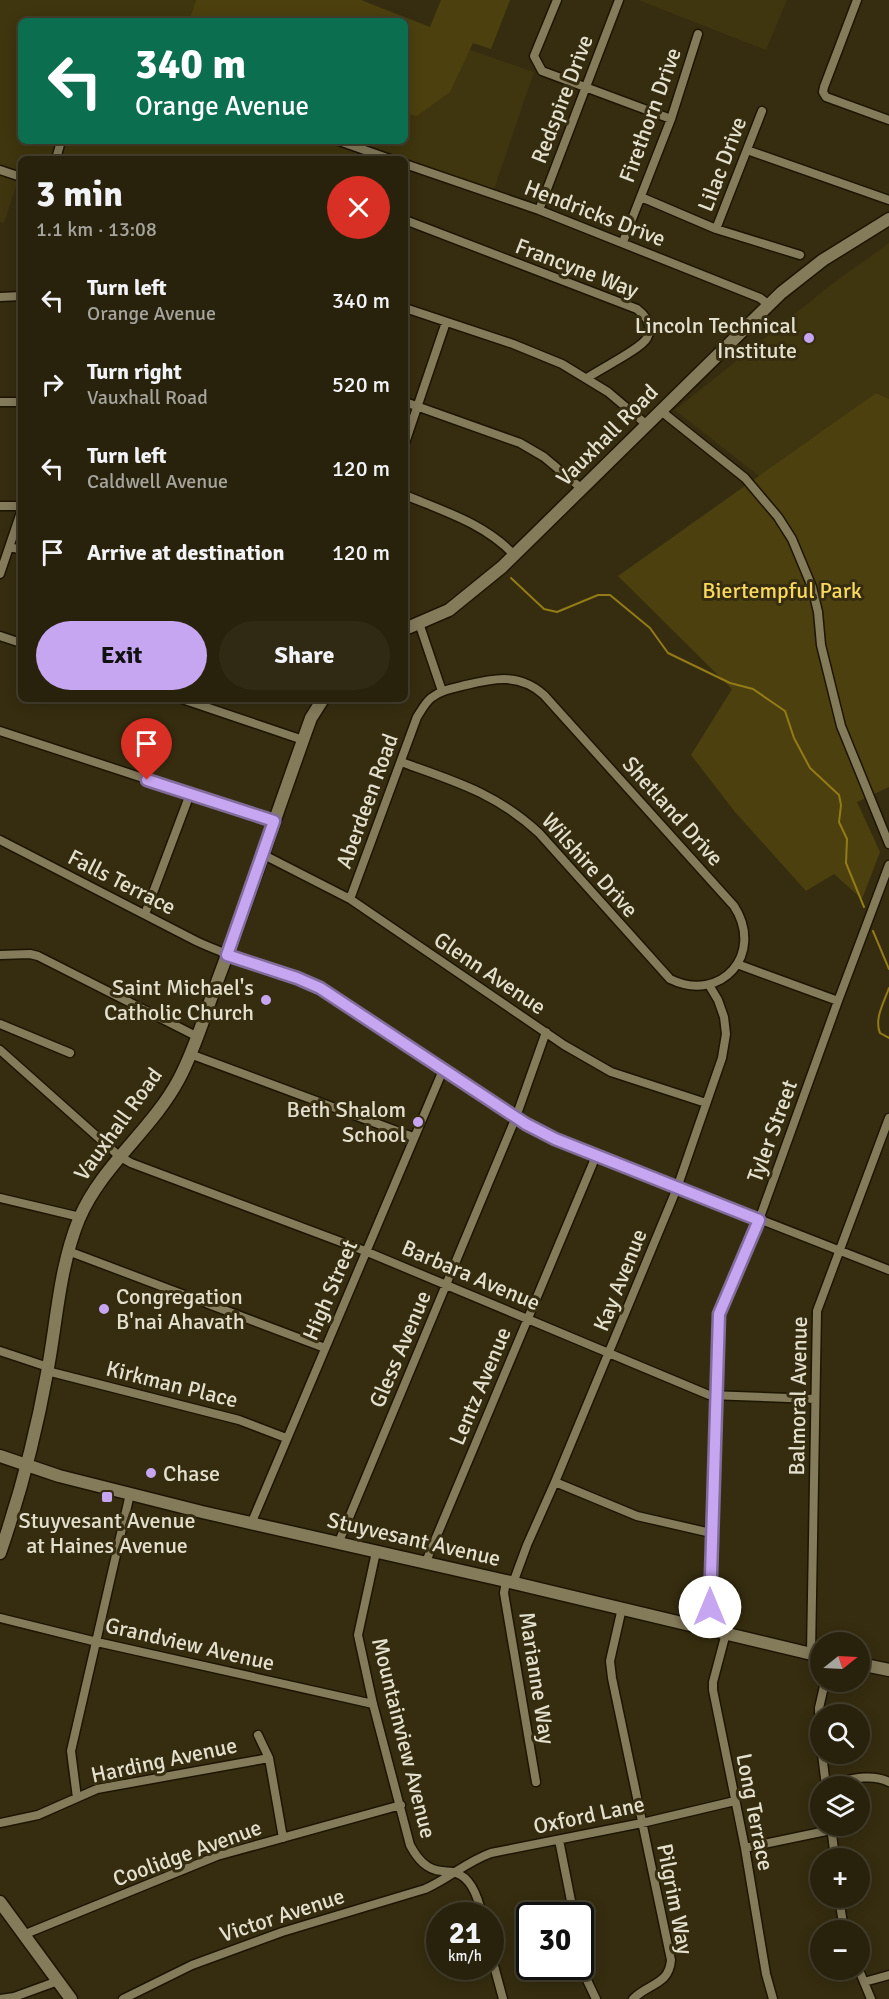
<!DOCTYPE html>
<html lang="en">
<head>
<meta charset="utf-8">
<style>
  :root { --surface:#28220c; --page:#302a15; --text:#f1f3f6; --muted:#a5a49d; --line:#443f2d; --accent:#c6a6f0 }
  body { margin:0; font-family:Signika,sans-serif; background:var(--page); color:var(--text); height:100vh; display:flex; flex-direction:column; font-size:22px; white-space:nowrap }
  * { box-sizing:border-box; margin:0 }
  p { font-size:20px; color:var(--muted) }
  .icon { flex:none; width:33px; height:33px; fill:none; stroke:currentColor; stroke-width:2; stroke-linecap:round; stroke-linejoin:round }
  .map { position:relative; flex:1; overflow:hidden }
  .details { position:absolute; left:18px; top:156px; width:390px; height:546px; display:flex; flex-direction:column; background:var(--surface); border-radius:9px; box-shadow:0 3px 15px #0003,0 0 0 2px var(--line) }
  .details>* { flex:none }
  .banner { position:absolute; left:18px; top:18px; width:390px; height:126px; border-radius:9px; box-shadow:0 3px 15px #0003,0 0 0 2px var(--line); background:#0b6e4f; color:#fff; overflow:hidden }
  .needle { width:39px; rotate:72deg }
  .tools { position:absolute; left:810px; top:1632px; display:grid; gap:12px }
  .tools a { display:grid; place-items:center; width:60px; height:60px; border-radius:50%; background:var(--surface); box-shadow:0 3px 15px #0003,0 0 0 2px var(--line); font-size:30px }
  .speed { position:absolute; left:426px; top:1902px; display:flex; gap:12px; font-size:30px; font-weight:700; text-align:center }
  .speed>* { display:grid; place-content:center; width:78px; height:78px; border-radius:50%; background:var(--surface); box-shadow:0 3px 15px #0003,0 0 0 2px var(--line); line-height:1 }
  .speed small { font-size:15px; font-weight:400 }
  .speed .limit { border:3px solid #111; border-radius:9px; background:#fff; color:#111 }
  .pin { position:absolute; display:grid; place-items:center; width:51px; height:51px; color:#fff; margin:-62px -26px; border-radius:50% 50% 50% 0; rotate:-45deg; box-shadow:0 0 6px #0007 }
  .pin .icon { rotate:45deg }
  .me { position:absolute; width:66px; margin:-33px; rotate:0deg; stroke-linejoin:round; filter:drop-shadow(0 0 4px #0008) }
  .turn { display:flex; align-items:center; gap:21px; height:126px; padding:0 18px; font-size:27px }
  .turn .icon { width:78px; height:78px; stroke-width:2.5 }
  .turn b { display:block; font-size:42px; line-height:51px }
  .round { display:grid; place-items:center; flex:none; width:63px; height:63px; border-radius:32px; background:var(--page) }
  .head { display:flex; align-items:center; justify-content:space-between; height:102px; padding:0 18px }
  h1 { font-size:36px; font-weight:700; line-height:45px }
  .primary-button { display:flex; gap:12px; margin-top:auto; padding:12px 18px }
  .primary-button a { flex:1; height:69px; border-radius:36px; background:var(--accent); color:#111; font-size:24px; font-weight:700; line-height:69px; text-align:center }
  .primary-button a+a { background:var(--page); color:var(--text) }
  ul { padding:0; list-style:none }
  li { display:flex; align-items:center; gap:18px; height:84px; padding:0 18px }
  li div { flex:1 }
  li b { display:block; font-size:22px }
  li em { font-style:normal }
  .map>svg:first-child { display:block }
  .built { fill:#3f350e }
  .green { fill:#4c400f }
  .lines { fill:none; stroke-linecap:round; stroke-linejoin:round }
  .stream { stroke:#937b16; stroke-width:2 }
  .street-casing { stroke:#1d1500; stroke-width:11 }
  .secondary-casing { stroke:#1d1500; stroke-width:15 }
  .street { stroke:#847b5b; stroke-width:8 }
  .secondary { stroke:#847b5b; stroke-width:12 }
  .route-casing { stroke:#816c9c; stroke-width:15 }
  .route { stroke:#c6a6f0; stroke-width:10 }
  .poi-dot { fill:#c6a6f0; stroke:#362d10; stroke-width:2 }
  .labels { text-anchor:middle; dominant-baseline:central; stroke-width:6; stroke-linejoin:round; paint-order:stroke }
  .street-label { font-size:22px; fill:#e4e0ce; stroke:#362d10 }
  .poi-label { font-size:22px; fill:#e4e0ce; stroke:#362d10; text-anchor:end }
  .park-label { font-size:22px; fill:#f9d85e; stroke:#362d10 }
</style>
</head>
<body>
<div class="map">
<svg width="889" height="1999" viewBox="0 0 889 1999">
  <rect width="100%" height="100%" fill="#362d10"/>
  <path class="built" d="M 0,0 L 196,0 L 189,21 L 21,21 L 21,141 L 348,141 L 356,144 L 357,141 L 405,141 L 405,67 L 430,36 L 534,72 L 492,195 L 405,165 L 405,159 L 389,159 L 375,154 L 373,159 L 21,159 L 21,171 L 4,223 L 0,222 Z
    M 638,0 L 787,0 L 766,50 Z
    M 889,243 L 889,399 L 876,393 L 764,480 L 675,410 L 832,284 Z"/>
  <path class="green" d="M 196,0 L 361,0 L 430,27 L 441,0 L 510,0 L 491,49 L 473,43 L 450,92 L 417,116 L 405,113 L 405,21 L 189,21 Z
    M 876,393 L 889,399 L 889,787 L 857,802 L 880,852 L 862,899 L 834,874 L 806,891 L 735,812 L 691,755 L 732,689 L 618,576 Z"/>
  <g class="lines">
    <path class="stream" d="M 511,578 L 544,609 L 557,612 L 598,595 L 610,595 L 650,628 L 668,653 L 730,683 L 753,689 L 785,711 L 794,738 L 810,768 L 839,795 L 841,805 L 839,822 L 847,839 L 846,863 L 864,907
      M 873,931 L 889,969
      M 889,988 C 884,1002 874,1019 880,1033 L 889,1038"/>
    <g class="street-casing">
      <path id="street" d="M 557,0 L 534,56 L 542,71 L 671,119
        M 857,0 L 824,87 L 823,92 L 826,97 L 889,120
        M 339,141 L 390,159
        M 747,150 L 889,200
        M 56,159 L 61,141
        M 405,164 L 539,210 L 760,298 L 769,305
        M 0,170 L 21,177
        M 641,197 L 716,229 L 800,255
        M 539,210 L 619,0
        M 405,220 L 637,309 C 646,316 654,326 647,338 C 641,349 600,369 587,378
        M 716,229 L 762,111
        M 623,242 L 671,119 L 698,34
        M 0,297 L 21,296
        M 405,308 L 513,344 L 562,364 L 608,392 L 647,425
        M 0,402 L 21,402
        M 405,402 L 520,443 L 544,457 L 582,489
        M 661,411 L 745,478 L 778,517 L 792,539 L 812,587 L 818,612 L 821,645 L 841,726 L 889,844
        M 405,443 L 446,322
        M 405,495 C 443,511 486,524 514,555
        M 0,506 L 21,506
        M 10,547 L 21,550
        M 0,574 L 21,512
        M 419,623 L 442,691
        M 0,636 L 21,643
        M 182,699 L 303,740
        M 0,731 L 274,821
        M 0,840 L 196,941 C 236,960 279,970 320,988 L 526,1124 L 555,1139 L 889,1270
        M 262,854 L 350,899 L 564,1045 L 611,1072 L 706,1103
        M 350,899 L 417,717 C 421,711 425,703 431,698 C 441,690 454,688 466,685 C 495,678 520,673 544,695 L 734,906 C 765,954 721,1004 670,979 L 539,833 C 496,793 454,781 401,762
        M 145,914 L 190,794
        M 0,955 L 30,954 L 38,956 L 196,1036
        M 737,964 L 838,1001
        M 0,1024 L 70,1053
        M 0,1050 L 119,1156 L 131,1163 L 365,1251 L 709,1395 L 815,1399
        M 190,1054 L 413,1137
        M 0,1198 L 80,1217
        M 68,1251 L 325,1348
        M 0,1351 L 48,1367
        M 47,1371 L 239,1420 L 286,1438
        M 555,1482 L 637,1516 L 711,1533
        M 251,1524 L 443,1070
        M 338,1544 L 516,1117 L 546,1032
        M 376,1552 L 358,1635 L 373,1704 L 410,1845 C 417,1858 426,1870 442,1871 C 446,1872 451,1871 456,1873 C 472,1878 479,1901 482,1916
        M 425,1564 L 596,1156
        M 506,1581 L 504,1593 L 536,1782
        M 513,1583 L 527,1545 L 555,1482 L 677,1188 L 722,1058 L 726,1034 L 724,1017 L 718,1000 L 709,985
        M 622,1608 L 610,1661 L 612,1678 L 671,1960 C 669,1985 649,1983 633,1999
        M 0,1618 L 97,1642 L 373,1704
        M 710,1629 L 709,1585 L 719,1314 L 759,1220 L 838,1001 L 889,865
        M 726,1633 L 713,1682 L 713,1690 L 745,1848 L 766,1974 L 773,1999
        M 811,1653 L 817,1311 L 889,1118
        M 258,1735 L 269,1758 L 283,1838
        M 820,1742 L 819,1708 L 825,1682
        M 822,1754 L 826,1786
        M 826,1785 C 846,1781 869,1772 889,1782
        M 77,1798 L 71,1751 L 130,1494
        M 0,1823 L 38,1815 L 97,1789 L 269,1758
        M 831,1826 L 835,1858
        M 559,1840 L 574,1916
        M 745,1848 L 831,1830
        M 839,1898 L 844,1930
        M 23,1935 L 217,1856 L 401,1805
        M 580,1948 L 586,1978 L 596,1999
        M 490,1951 L 503,1999
        M 859,1970 L 871,1999
        M 864,1982 L 889,1975
        M 0,1999 L 14,1997 L 58,1981
        M 123,1999 L 192,1965 L 282,1932 L 425,1889 C 448,1879 466,1862 491,1853 L 642,1823 L 735,1801"/>
    </g>
    <g class="secondary-casing">
      <path id="secondary" d="M 405,629 L 449,610 L 502,567 L 781,293 L 823,260 L 889,219
        M 0,1456 L 59,1476 L 202,1512 L 506,1581 L 820,1656
        M 0,1553 C 20,1495 36,1434 47,1373 C 57,1321 59,1268 79,1219 C 102,1165 152,1130 179,1079 C 195,1049 205,1014 217,982 C 250,895 279,806 311,718 L 323,699
        M 860,1664 L 889,1670
        M 0,1902 L 71,1999"/>
    </g>
    <use href="#street" class="street"/>
    <use href="#secondary" class="secondary"/>
  </g>
  <g class="lines">
    <g class="route-casing">
      <path id="route" d="M 147,780 L 274,821 L 227,955 L 297,978 L 320,988 L 526,1124 L 555,1139 L 759,1220 L 719,1314 L 710,1607"/>
    </g>
    <use href="#route" class="route"/>
  </g>
  <g class="poi-dot">
    <circle cx="809" cy="338" r="6"/>
    <circle cx="266" cy="1000" r="6"/>
    <circle cx="418" cy="1122" r="6"/>
    <circle cx="104" cy="1309" r="6"/>
    <circle cx="151" cy="1473" r="6"/>
    <rect x="101" y="1491" width="12" height="12" rx="3"/>
  </g>
  <g class="labels">
    <g class="street-label">
      <text transform="translate(562 99) rotate(-69)">Redspire Drive</text>
      <text transform="translate(650 115) rotate(-70)">Firethorn Drive</text>
      <text transform="translate(722 164) rotate(-69)">Lilac Drive</text>
      <text transform="translate(595 213) rotate(21)">Hendricks Drive</text>
      <text transform="translate(577 268) rotate(21)">Francyne Way</text>
      <text transform="translate(607 435) rotate(-45)">Vauxhall Road</text>
      <text transform="translate(367 801) rotate(-70)">Aberdeen Road</text>
      <text transform="translate(673 811) rotate(48)">Shetland Drive</text>
      <text transform="translate(590 865) rotate(48)">Wilshire Drive</text>
      <text transform="translate(122 882) rotate(27)">Falls Terrace</text>
      <text transform="translate(490 973) rotate(34)">Glenn Avenue</text>
      <text transform="translate(118 1124) rotate(-54)">Vauxhall Road</text>
      <text transform="translate(772 1131) rotate(-70)">Tyler Street</text>
      <text transform="translate(471 1275) rotate(23)">Barbara Avenue</text>
      <text transform="translate(620 1280) rotate(-68)">Kay Avenue</text>
      <text transform="translate(330 1290) rotate(-67)">High Street</text>
      <text transform="translate(400 1349) rotate(-67)">Gless Avenue</text>
      <text transform="translate(172 1384) rotate(14)">Kirkman Place</text>
      <text transform="translate(480 1386) rotate(-67)">Lentz Avenue</text>
      <text transform="translate(798 1396) rotate(-89)">Balmoral Avenue</text>
      <text transform="translate(414 1539) rotate(13)">Stuyvesant Avenue</text>
      <text transform="translate(190 1644) rotate(13)">Grandview Avenue</text>
      <text transform="translate(537 1678) rotate(81)">Marianne Way</text>
      <text transform="translate(404 1738) rotate(76)">Mountainview Avenue</text>
      <text transform="translate(164 1760) rotate(-12)">Harding Avenue</text>
      <text transform="translate(755 1812) rotate(79)">Long Terrace</text>
      <text transform="translate(589 1815) rotate(-12)">Oxford Lane</text>
      <text transform="translate(187 1853) rotate(-20)">Coolidge Avenue</text>
      <text transform="translate(675 1899) rotate(79)">Pilgrim Way</text>
      <text transform="translate(282 1915) rotate(-18)">Victor Avenue</text>
    </g>
    <g class="poi-label">
      <text x="797" y="325">Lincoln Technical<tspan x="797" dy="25">Institute</tspan></text>
      <text x="254" y="987">Saint Michael's<tspan x="254" dy="25">Catholic Church</tspan></text>
      <text x="406" y="1109">Beth Shalom<tspan x="406" dy="25">School</tspan></text>
      <text x="116" y="1296" text-anchor="start">Congregation<tspan x="116" dy="25">B'nai Ahavath</tspan></text>
      <text x="163" y="1473" text-anchor="start">Chase</text>
      <text x="107" y="1520" text-anchor="middle">Stuyvesant Avenue<tspan x="107" dy="25">at Haines Avenue</tspan></text>
    </g>
    <g class="park-label">
      <text x="782" y="590">Biertempful Park</text>
    </g>
  </g>
</svg>
<div class="tools">
<a><svg class="needle" viewBox="-14 -14 28 28"><path d="M0-13l5 13h-10z" fill="#e53935"/><path d="M0 13l5-13h-10z" fill="#a5a49d"/></svg></a>
<a><svg class="icon" aria-label="search" viewBox="0 0 24 24"><circle cx="10" cy="10" r="6"/><path d="M15 15l6 6"/></svg></a>
<a><svg class="icon" aria-label="layers" viewBox="0 0 24 24"><path d="M12 4l9 5-9 5-9-5zM3 14l9 5 9-5"/></svg></a>
<a>+</a>
<a>−</a>
</div>
<div class="speed"><div>21<small>km/h</small></div><div class="limit">30</div></div>
<div class="pin" style="left:147px;top:780px;background:#d93025"><svg class="icon" aria-label="arrive" viewBox="0 0 24 24"><path d="M6 21V4h12l-3 4 3 4H6"/></svg></div>
<svg class="me" style="left:710px;top:1607px" viewBox="-20 -20 40 40"><circle r="19" fill="#fff"/><path d="M0-13L10 11 0 6-10 11z" fill="#c6a6f0"/></svg>
<div class="banner">
<div class="turn"><svg class="icon" aria-label="left" viewBox="0 0 24 24"><path d="M17 20v-9H6M10 6l-5 5 5 5"/></svg><div><b>340 m</b>Orange Avenue</div></div>
</div>
<section class="details">
<div class="head"><div><h1>3 min</h1><p>1.1 km · 13:08</p></div><a class="round" style="background:#d93025;color:#fff"><svg class="icon" aria-label="close" viewBox="0 0 24 24"><path d="M6 6l12 12M18 6L6 18"/></svg></a></div>
<ul>
<li><svg class="icon" aria-label="left" viewBox="0 0 24 24"><path d="M17 20v-9H6M10 6l-5 5 5 5"/></svg><div><b>Turn left</b><p>Orange Avenue</p></div><em>340 m</em></li>
<li><svg class="icon" aria-label="right" viewBox="0 0 24 24"><path d="M7 20v-9h11M14 6l5 5-5 5"/></svg><div><b>Turn right</b><p>Vauxhall Road</p></div><em>520 m</em></li>
<li><svg class="icon" aria-label="left" viewBox="0 0 24 24"><path d="M17 20v-9H6M10 6l-5 5 5 5"/></svg><div><b>Turn left</b><p>Caldwell Avenue</p></div><em>120 m</em></li>
<li><svg class="icon" aria-label="arrive" viewBox="0 0 24 24"><path d="M6 21V4h12l-3 4 3 4H6"/></svg><div><b>Arrive at destination</b></div><em>120 m</em></li>
</ul>
<div class="primary-button"><a>Exit</a><a>Share</a></div>
</section>
</div>
</body>
</html>
